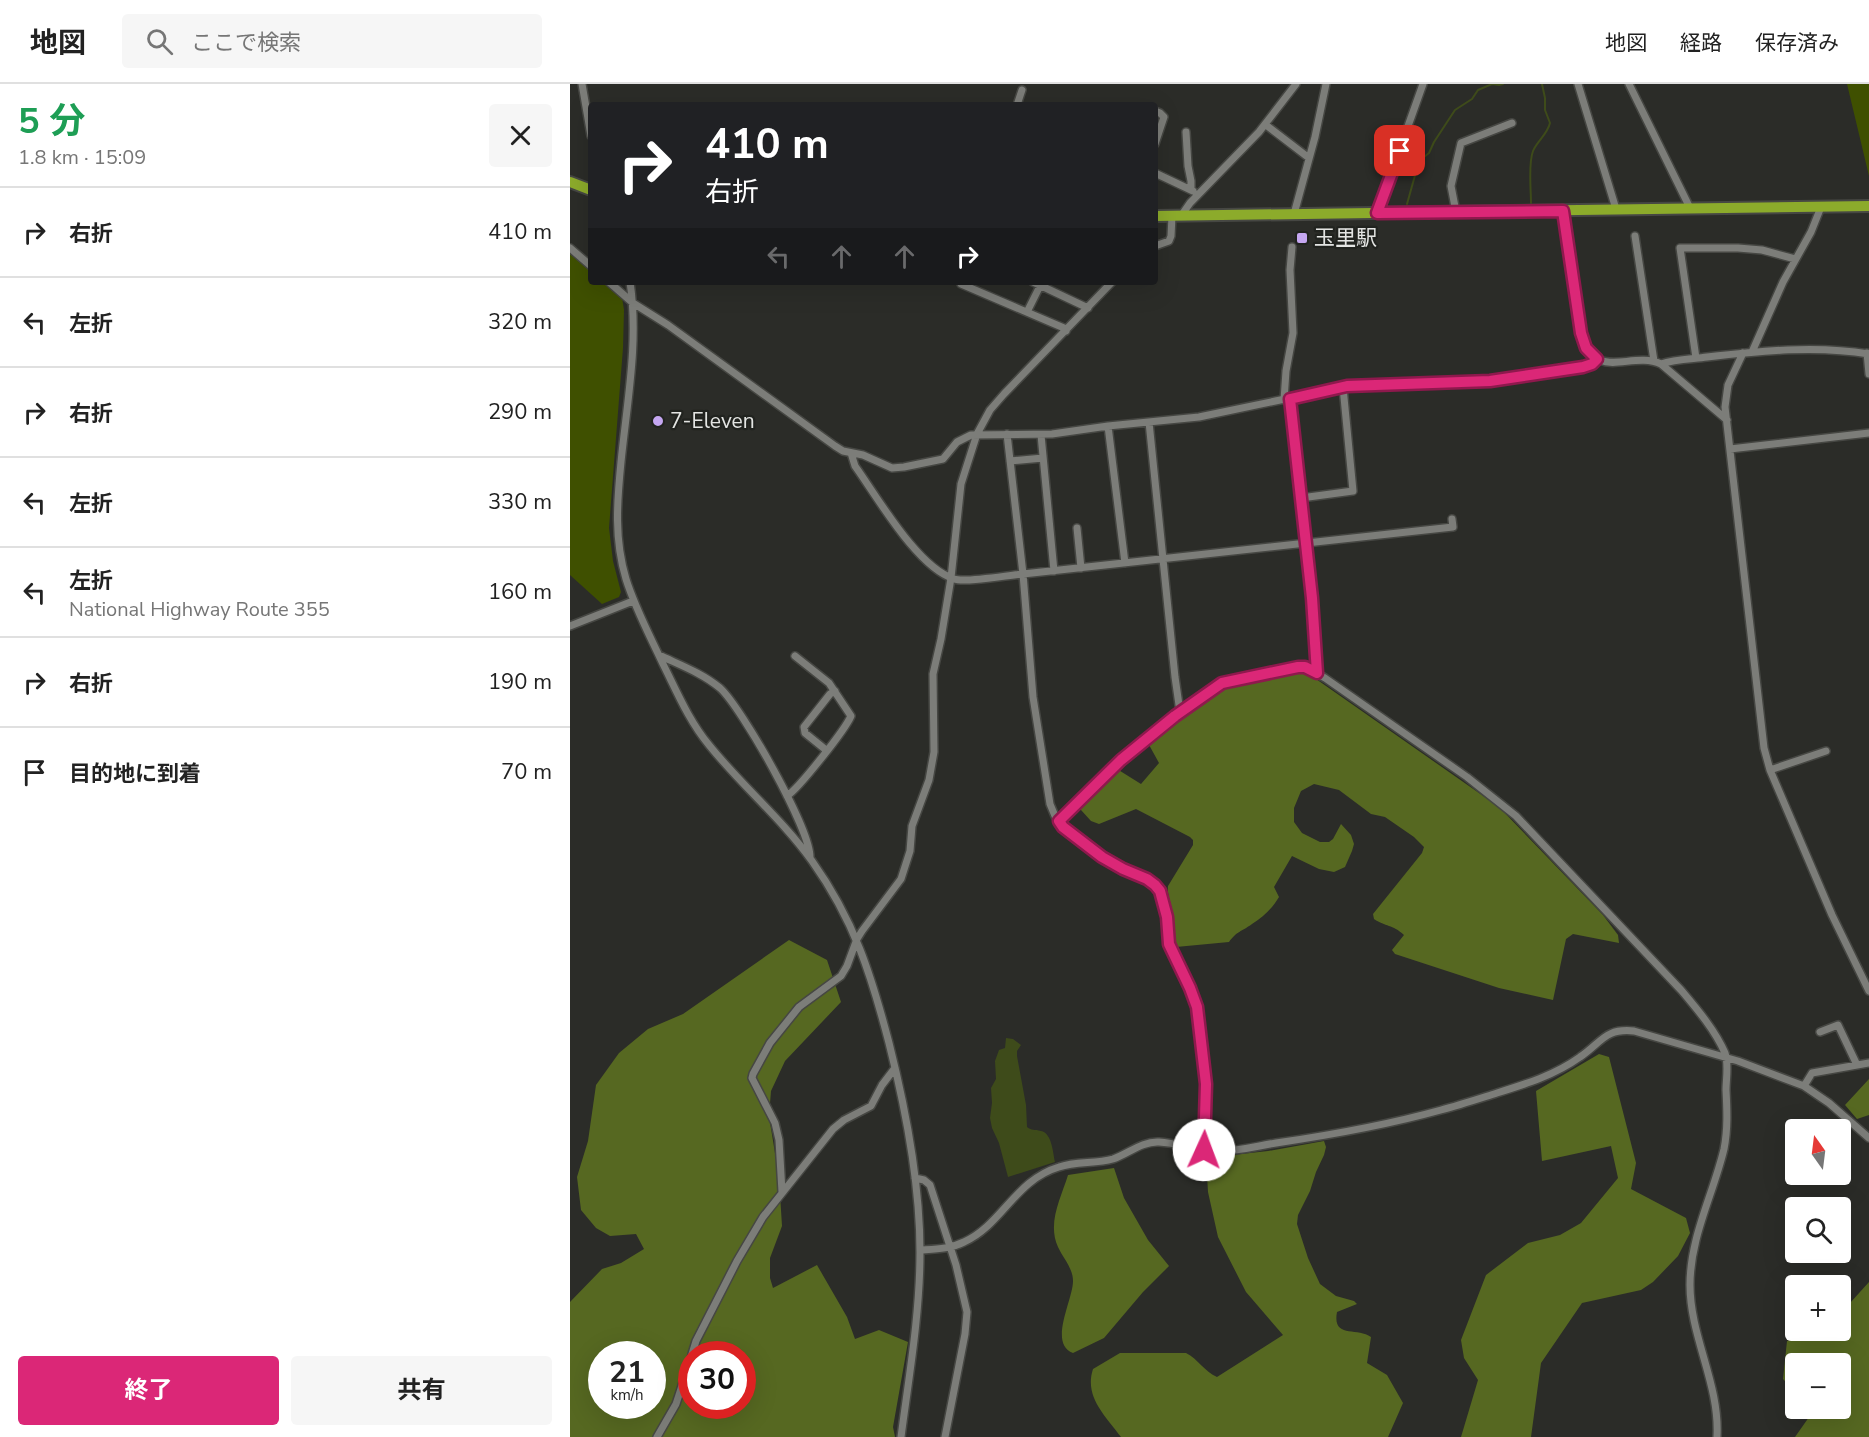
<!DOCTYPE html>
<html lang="ja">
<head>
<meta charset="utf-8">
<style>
  :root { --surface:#fff; --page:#f6f6f6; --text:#222; --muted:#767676; --line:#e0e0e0; --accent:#db2777 }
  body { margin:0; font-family:"Nunito Sans","Noto Sans JP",sans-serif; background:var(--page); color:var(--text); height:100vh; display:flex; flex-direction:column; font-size:22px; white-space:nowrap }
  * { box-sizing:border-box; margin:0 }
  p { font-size:20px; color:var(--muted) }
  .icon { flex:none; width:33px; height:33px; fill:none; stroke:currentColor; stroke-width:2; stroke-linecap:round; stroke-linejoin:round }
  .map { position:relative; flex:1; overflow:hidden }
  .details { display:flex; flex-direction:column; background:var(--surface); width:570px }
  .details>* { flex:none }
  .hud { position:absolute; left:18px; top:18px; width:570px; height:183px; border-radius:6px; box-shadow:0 6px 24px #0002; background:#202124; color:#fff; overflow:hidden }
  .needle { width:39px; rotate:346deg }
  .fabs { position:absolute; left:1215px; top:1035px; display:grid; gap:12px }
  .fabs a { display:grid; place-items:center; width:66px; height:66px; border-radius:6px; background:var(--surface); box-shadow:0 6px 24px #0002; font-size:30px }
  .speed { position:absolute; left:18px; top:1257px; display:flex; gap:12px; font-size:30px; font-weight:700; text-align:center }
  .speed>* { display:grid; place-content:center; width:78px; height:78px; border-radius:50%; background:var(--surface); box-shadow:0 6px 24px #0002; line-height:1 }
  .speed small { font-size:15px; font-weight:400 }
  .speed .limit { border:9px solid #d22; background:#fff; color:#111 }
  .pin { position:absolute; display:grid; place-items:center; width:51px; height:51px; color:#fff; margin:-26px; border-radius:12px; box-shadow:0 3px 9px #0006 }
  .me { position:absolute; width:66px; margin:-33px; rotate:2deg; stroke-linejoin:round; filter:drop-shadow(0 0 4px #0008) }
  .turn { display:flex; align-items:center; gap:21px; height:126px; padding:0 18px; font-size:27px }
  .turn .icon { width:78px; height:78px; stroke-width:2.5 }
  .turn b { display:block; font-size:42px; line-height:51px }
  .lanes { display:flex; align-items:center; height:57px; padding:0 18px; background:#0003; justify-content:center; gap:30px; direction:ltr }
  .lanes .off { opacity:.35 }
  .round { display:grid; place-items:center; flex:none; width:63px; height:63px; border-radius:6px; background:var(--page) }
  .overview { display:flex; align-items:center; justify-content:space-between; height:102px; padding:0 18px }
  h1 { font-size:36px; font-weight:700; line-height:45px; color:#1e9e55 }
  .primary-button { display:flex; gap:12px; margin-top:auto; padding:12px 18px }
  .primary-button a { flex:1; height:69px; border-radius:6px; background:var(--accent); color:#fff; font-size:24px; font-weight:700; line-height:69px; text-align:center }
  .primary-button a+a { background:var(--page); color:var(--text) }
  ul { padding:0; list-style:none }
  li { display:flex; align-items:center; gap:18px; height:90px; padding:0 18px; border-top:2px solid var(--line) }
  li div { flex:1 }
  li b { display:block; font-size:22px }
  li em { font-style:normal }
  header { display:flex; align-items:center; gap:36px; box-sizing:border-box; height:84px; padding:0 30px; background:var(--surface); border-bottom:2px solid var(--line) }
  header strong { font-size:28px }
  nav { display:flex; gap:33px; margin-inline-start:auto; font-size:21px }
  .search { width:420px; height:54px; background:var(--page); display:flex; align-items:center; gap:15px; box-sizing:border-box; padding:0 21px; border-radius:6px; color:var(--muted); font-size:22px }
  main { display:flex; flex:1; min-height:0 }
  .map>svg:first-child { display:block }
  .green { fill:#3f5000 }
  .forest { fill:#566821; fill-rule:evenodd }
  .water { fill:#3e4b1a }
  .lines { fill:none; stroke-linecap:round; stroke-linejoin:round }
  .stream { stroke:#3e4b1a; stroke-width:2 }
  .minor-casing { stroke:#464743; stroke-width:10 }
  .highway-casing { stroke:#464743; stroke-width:14 }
  .minor { stroke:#7c7d79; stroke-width:7 }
  .highway { stroke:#8cab2b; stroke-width:10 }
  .route-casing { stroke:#8e194d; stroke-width:15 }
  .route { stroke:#db2777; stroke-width:10 }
  .poi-dot { fill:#c5a7f1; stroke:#21231f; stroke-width:2 }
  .labels { text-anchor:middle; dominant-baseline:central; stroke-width:4.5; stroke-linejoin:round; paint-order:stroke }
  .poi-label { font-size:21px; fill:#e4e5e3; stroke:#21231f; text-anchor:start }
</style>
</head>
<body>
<header>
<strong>地図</strong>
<div class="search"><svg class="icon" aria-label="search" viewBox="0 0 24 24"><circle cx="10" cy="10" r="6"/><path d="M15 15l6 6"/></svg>ここで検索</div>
<nav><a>地図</a><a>経路</a><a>保存済み</a></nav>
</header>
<main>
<section class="details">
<div class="overview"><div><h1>5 分</h1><p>1.8 km · 15:09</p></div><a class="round"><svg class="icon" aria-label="close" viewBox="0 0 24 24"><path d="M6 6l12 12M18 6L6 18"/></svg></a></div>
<ul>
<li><svg class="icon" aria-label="right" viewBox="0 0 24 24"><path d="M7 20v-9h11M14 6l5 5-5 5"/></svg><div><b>右折</b></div><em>410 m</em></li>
<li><svg class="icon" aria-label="left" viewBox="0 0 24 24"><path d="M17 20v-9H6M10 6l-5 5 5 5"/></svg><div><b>左折</b></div><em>320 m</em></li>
<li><svg class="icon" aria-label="right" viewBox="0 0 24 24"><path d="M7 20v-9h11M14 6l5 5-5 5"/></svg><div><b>右折</b></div><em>290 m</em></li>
<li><svg class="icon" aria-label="left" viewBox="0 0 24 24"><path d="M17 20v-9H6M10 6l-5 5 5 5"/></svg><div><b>左折</b></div><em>330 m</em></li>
<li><svg class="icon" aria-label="left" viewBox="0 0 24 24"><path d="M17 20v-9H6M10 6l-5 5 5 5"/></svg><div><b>左折</b><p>National Highway Route 355</p></div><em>160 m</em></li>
<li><svg class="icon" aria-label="right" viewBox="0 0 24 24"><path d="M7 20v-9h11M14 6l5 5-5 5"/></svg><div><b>右折</b></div><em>190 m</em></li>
<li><svg class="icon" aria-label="arrive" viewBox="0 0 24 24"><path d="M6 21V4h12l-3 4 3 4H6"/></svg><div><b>目的地に到着</b></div><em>70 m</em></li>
</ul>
<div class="primary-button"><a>終了</a><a>共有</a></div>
</section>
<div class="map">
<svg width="1299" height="1353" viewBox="0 0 1299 1353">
  <rect width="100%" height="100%" fill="#2b2c28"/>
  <path class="green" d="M 1277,0 L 1299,0 L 1299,92 Z
    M 0,168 L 21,187 L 21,198 L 34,198 L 52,213 L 54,226 L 53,264 L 39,444 L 43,477 L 51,508 L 49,513 L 32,520 L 0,491 Z"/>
  <path class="forest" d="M 736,588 L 929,723 L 1033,831 L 1048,851 L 1049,859 L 1003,850 L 996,855 L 983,916 L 929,904 L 825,870 L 822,866 L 834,851 C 822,840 816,843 804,835 L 803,830 L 852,769 L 854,763 L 844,753 L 815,733 L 801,730 L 769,706 L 744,700 L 731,707 L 724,724 L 724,738 L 732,749 L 750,758 L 759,758 L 763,755 L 771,740 L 781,751 L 784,760 L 782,767 L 775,783 L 764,788 L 749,785 L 722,772 L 704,803 L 709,813 C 702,825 693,833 682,840 C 671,848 667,847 659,858 L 606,863 C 601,850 603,836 601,822 C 600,815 597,810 598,802 L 623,761 L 623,756 L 620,753 L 566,725 L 529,740 L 521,737 L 511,726 L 511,719 L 547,685 L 571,700 L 589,679 L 578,659 L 613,631 L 658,602 Z
    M 219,856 L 257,876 L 271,918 L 215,977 L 201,1007 L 199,1032 L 209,1094 L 212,1142 L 200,1174 L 200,1194 L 203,1204 L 247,1181 L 277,1233 L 285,1255 L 309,1246 L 338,1258 L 323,1343 L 325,1353 L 0,1353 L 0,1218 L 32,1185 L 51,1179 L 74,1165 L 66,1150 L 40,1152 L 26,1144 L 11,1126 L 7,1093 L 18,1057 L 26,1001 L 49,969 L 78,945 L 113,930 ZM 32,1270 L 82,1270 L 82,1322 L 32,1322 ZM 122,1270 L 172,1270 L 172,1322 L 122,1322 Z
    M 1029,970 L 1039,973 L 1066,1079 L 1061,1105 L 1116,1134 L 1120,1149 L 1108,1172 L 1083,1198 L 1071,1206 L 1012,1219 L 971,1279 L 961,1353 L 891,1353 L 908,1296 L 894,1274 L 891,1256 L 916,1191 L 958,1159 L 990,1151 L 1011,1139 L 1048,1094 L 1041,1062 L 972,1077 L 966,1007 Z
    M 1299,995 L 1299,1031 L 1287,1035 L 1275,1021 Z
    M 754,1057 L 756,1063 L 754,1071 L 746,1088 L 740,1107 L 728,1131 L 727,1140 L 738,1174 L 750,1200 L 766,1212 L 784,1217 L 787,1220 L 767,1228 C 762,1255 787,1243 801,1253 L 797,1279 L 817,1291 L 833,1319 L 818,1353 L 551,1353 C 535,1331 514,1313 523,1285 L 550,1269 L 616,1269 C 628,1275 635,1288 647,1293 L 713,1251 L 676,1208 L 648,1153 L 638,1108 L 636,1074 L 698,1067 Z
    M 544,1084 L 554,1114 L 578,1156 L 599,1182 L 573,1208 L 534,1254 L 503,1269 C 478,1260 503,1216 503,1197 C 503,1184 493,1174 488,1163 C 477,1139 491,1114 498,1091 Z
    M 1299,1198 L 1299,1353 L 1225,1353 L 1244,1326 L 1243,1325 L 1270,1324 L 1270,1280 L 1226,1280 L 1225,1307 L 1213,1295 L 1217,1257 L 1245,1247 L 1270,1246 L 1271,1229 Z"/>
  <path class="water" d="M 436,954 L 443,955 L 451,961 L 447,967 L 447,972 L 456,1021 L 457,1043 C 462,1047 464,1045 471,1047 C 482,1049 483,1069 485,1078 L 438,1093 L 429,1059 L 422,1044 L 420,1034 L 422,1019 L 421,1004 L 426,995 L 425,977 L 429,966 L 435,964 Z"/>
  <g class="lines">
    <path class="stream" d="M 961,119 C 961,105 958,80 963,67 C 967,57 977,51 980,39 L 975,26 L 975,14 L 972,0
      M 837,120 L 849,77 L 859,69 L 864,58 L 885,26 L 902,15 L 908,6 L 922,0 L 929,1 L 933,0"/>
    <g class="minor-casing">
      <path id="minor" d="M 12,0 L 21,52
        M 1008,0 L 1046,125
        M 1059,0 L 1120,124
        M 447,21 L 452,6
        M 585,27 L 590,29 L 594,33 L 585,60
        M 696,41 L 739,74
        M 616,48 L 618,82 L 621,97 L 621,106
        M 585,89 L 623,107
        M 993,127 L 1011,249 C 1025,300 1060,266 1091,280 L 1157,336
        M 886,128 L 881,102 L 891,59 L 942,39
        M 807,129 L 853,0
        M 724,130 L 745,53 L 756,0
        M 611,132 L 620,119 L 689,48 L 726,0
        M 1065,152 L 1084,277
        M 585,162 L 599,157 L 601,152 L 602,132
        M 0,164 L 21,182
        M 39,198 L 63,219 L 98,241 L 265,362 L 273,367 L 293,371 L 322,384 L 334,383 L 373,375 L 387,358 L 401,351 L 482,350 L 538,342 L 629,333 L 777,302 L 920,297 L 1013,283 L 1022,280 L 1027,275
        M 60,198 C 69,257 57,318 51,378 C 47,418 44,455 56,495 C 65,524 80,552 93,580 C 107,608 119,637 139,661 C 171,701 212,735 242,777 C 284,836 301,890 319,959 C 336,1026 350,1098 350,1168 C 350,1230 339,1292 331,1353
        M 393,198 L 391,200 L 494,244 L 496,247
        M 463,198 L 518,224
        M 457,228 L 472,198
        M 1182,268 L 1213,198 L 1241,148 L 1251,123
        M 1173,269 L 1158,301 L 1155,323 L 1194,664 L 1200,686 L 1262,831 L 1299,907
        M 1297,269 L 1299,290
        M 1126,274 L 1110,164 L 1168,164 L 1192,166 L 1225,175
        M 1091,280 C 1105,275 1122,275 1137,273 C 1190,267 1246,261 1299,270
        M 720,315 L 744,532 L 747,589
        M 714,316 L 716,287 L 723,249 L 720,186 L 722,163
        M 579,338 L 605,593 L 610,628
        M 538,342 L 555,479
        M 437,350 L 453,490 L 463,613 L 480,720 L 485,732 L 493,743 L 532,773 L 553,785 L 577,795 L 585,801 L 590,807 L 597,833 L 599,860 L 620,904 L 627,923 L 636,1000 L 634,1066
        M 471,351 L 484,487
        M 1160,365 L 1299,349
        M 281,369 L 285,382 C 308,414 347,483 384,495 C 395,499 439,491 453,490 L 883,443 L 882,435
        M 440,377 L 473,374
        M 731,414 L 783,407 L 773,303
        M 507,444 L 511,484
        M 0,542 L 63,517
        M 89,571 C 110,581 132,589 150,604 C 172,624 241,746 240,774
        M 256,666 L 235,649 L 234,643 L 260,610 L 265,607
        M 1200,686 L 1256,667
        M 217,712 C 229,704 275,646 281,632 L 259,599 L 225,572
        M 489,737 L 551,676 L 605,632 L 652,599 L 728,583 L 735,583 L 755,594 L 897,693 L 946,732 L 1111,906 C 1127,925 1145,946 1155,969 C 1159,980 1156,995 1156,1006 C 1157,1025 1158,1045 1154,1065 C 1143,1111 1120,1153 1120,1201 C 1120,1253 1150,1300 1147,1353
        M 1250,948 L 1268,941 L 1287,981
        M 1234,1002 L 1242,989 L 1299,979
        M 345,1094 L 354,1096 L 360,1101 L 386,1181 L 397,1228 L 395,1250 L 375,1353
        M 212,1108 L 209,1056 L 205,1039 L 182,994 L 183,990 L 200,959 L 229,923 L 271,892 L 277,882 L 287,855 L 292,847 L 331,795 L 340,767 L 342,742 L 359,696 L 364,668 L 363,590 L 371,555 L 381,494 L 391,400 L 407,350 L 420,326 L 434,310 L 542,198
        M 350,1166 C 365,1165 380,1165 394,1158 C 432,1141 445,1096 489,1083 C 506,1077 525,1080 543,1075 C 558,1070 572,1057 589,1058 C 609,1059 628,1067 647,1067 C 666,1068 687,1062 706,1059 C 761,1051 817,1041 871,1026 C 890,1021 908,1015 927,1009 C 956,1000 985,991 1010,973 C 1032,958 1035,944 1064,947 L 1168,977 L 1234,1002 L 1259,1019 L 1299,1054
        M 122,1270 L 126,1257 L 167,1177 L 193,1133 L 263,1045 L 274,1036 L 301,1022 L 312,1001 L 325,984
        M 87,1353 L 106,1320 L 122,1271"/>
    </g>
    <g class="highway-casing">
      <path id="highway" d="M 0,98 L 21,106
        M 585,132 L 1299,122"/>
    </g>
    <use href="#minor" class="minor"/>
    <use href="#highway" class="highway"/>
  </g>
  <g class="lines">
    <g class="route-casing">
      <path id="route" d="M 634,1066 L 636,1000 L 627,923 L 620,904 L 599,860 L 597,833 L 590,807 L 585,801 L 577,795 L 553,785 L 532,773 L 493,743 L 489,737 L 551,676 L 605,632 L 652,599 L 728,583 L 735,583 L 747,589 L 742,514 L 720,315 L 777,302 L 920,297 L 1013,283 L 1022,280 L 1027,275 L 1016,264 L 1011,249 L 993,127 L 807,129 L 830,67"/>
    </g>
    <use href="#route" class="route"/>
  </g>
  <g class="poi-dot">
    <rect x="726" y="148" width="12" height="12" rx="3"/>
    <circle cx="88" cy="337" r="6"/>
  </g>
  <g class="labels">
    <g class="poi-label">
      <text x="744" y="154">玉里駅</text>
      <text x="100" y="337">7-Eleven</text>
    </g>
  </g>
</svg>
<div class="fabs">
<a><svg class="needle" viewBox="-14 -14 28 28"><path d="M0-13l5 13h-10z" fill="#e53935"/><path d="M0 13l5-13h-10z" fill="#767676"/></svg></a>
<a><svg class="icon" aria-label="search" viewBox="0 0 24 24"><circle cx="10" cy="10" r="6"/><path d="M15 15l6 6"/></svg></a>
<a>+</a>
<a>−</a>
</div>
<div class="speed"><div>21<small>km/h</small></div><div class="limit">30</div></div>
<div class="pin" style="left:830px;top:67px;background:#d93025"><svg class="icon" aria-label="arrive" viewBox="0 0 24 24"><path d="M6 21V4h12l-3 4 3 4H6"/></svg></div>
<svg class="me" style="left:634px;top:1066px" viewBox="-20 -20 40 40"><circle r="19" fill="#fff"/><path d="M0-13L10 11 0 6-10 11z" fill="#db2777"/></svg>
<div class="hud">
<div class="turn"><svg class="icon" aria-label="right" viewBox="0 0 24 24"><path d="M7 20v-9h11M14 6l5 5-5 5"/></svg><div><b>410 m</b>右折</div></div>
<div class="lanes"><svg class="icon off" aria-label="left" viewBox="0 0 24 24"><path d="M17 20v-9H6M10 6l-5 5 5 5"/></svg><svg class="icon off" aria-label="ahead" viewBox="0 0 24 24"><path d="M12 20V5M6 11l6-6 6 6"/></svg><svg class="icon off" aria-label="ahead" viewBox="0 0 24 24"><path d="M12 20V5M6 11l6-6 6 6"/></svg><svg class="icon" aria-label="right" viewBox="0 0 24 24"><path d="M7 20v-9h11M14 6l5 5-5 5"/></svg></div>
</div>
</div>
</main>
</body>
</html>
